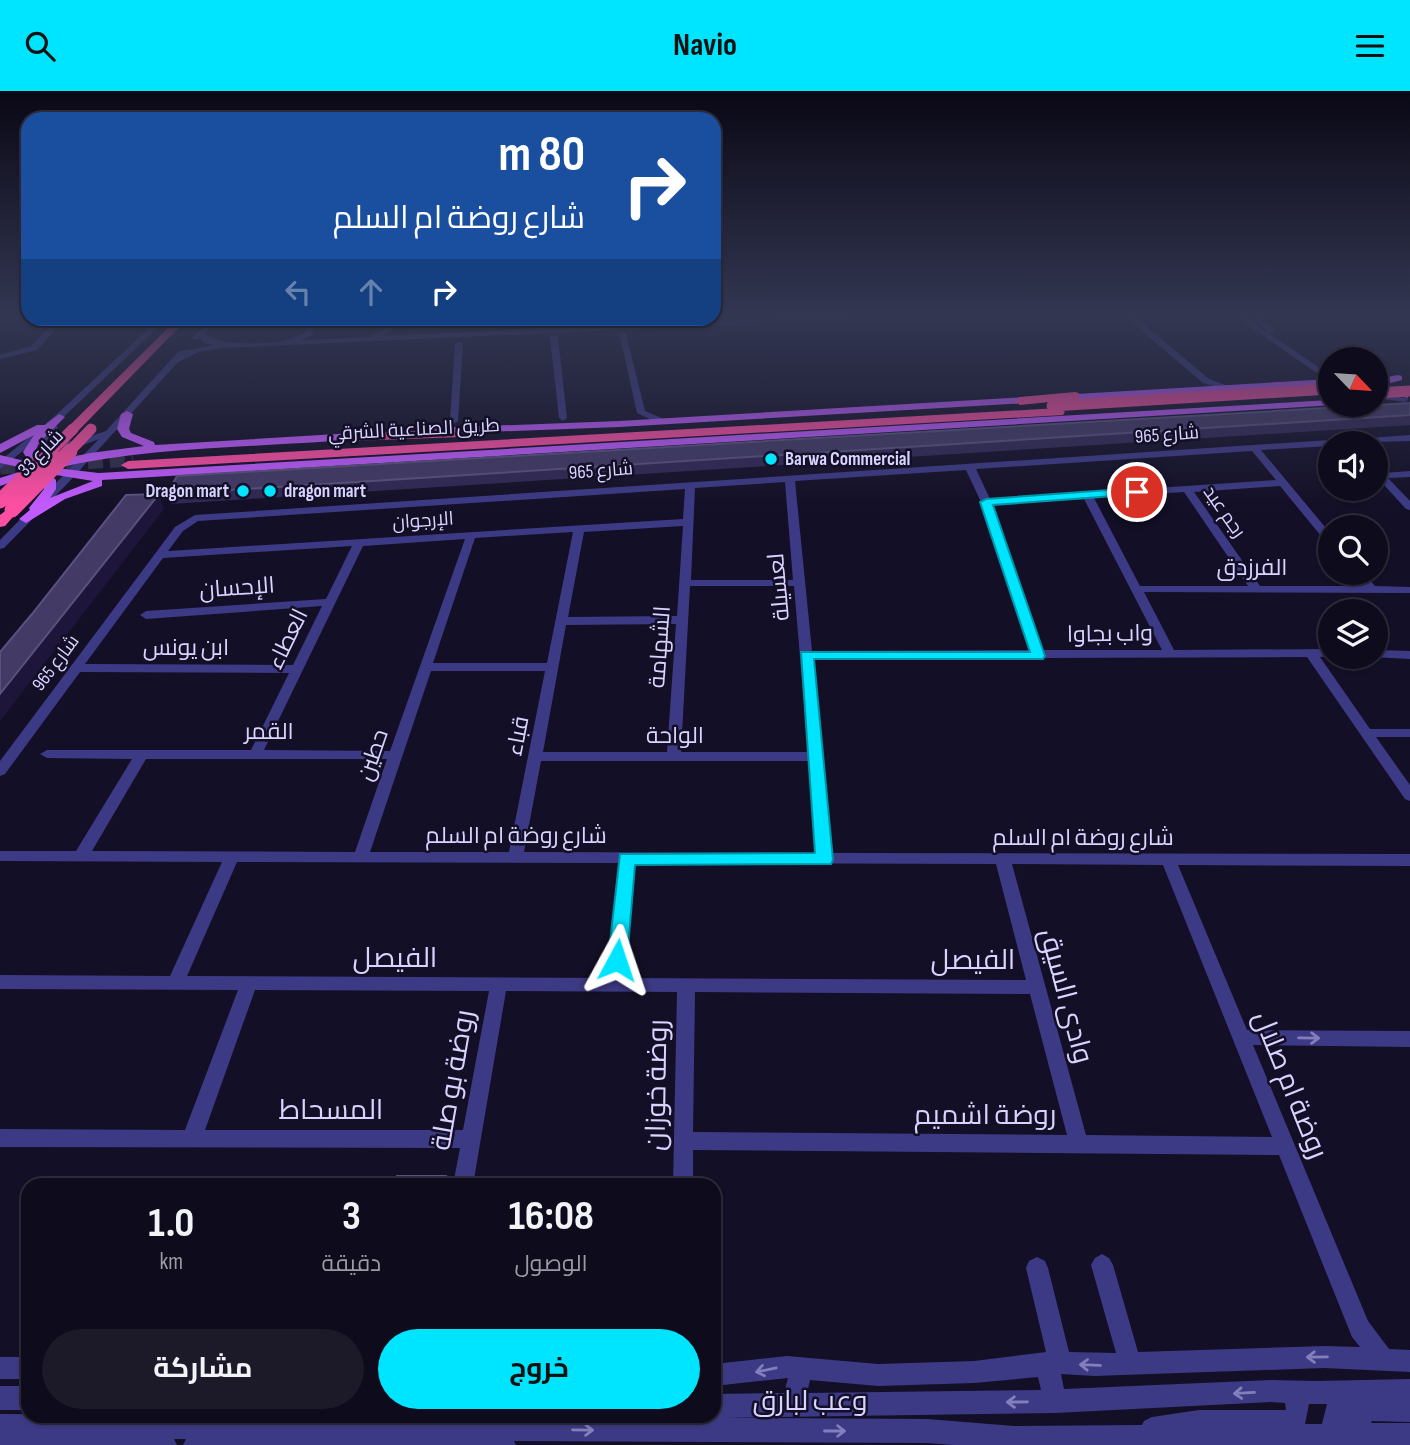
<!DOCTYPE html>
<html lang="ar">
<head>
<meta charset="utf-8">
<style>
  :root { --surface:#0e0b1c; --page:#1c1929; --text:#f1f3f6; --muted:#9b9ba3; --line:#2e2b3b; --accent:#00e5ff }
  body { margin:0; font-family:"Sofia Sans Condensed",Cairo,sans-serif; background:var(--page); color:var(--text); direction:rtl; height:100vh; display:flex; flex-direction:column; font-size:26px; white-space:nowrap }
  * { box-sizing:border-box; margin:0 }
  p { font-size:23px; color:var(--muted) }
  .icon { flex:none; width:38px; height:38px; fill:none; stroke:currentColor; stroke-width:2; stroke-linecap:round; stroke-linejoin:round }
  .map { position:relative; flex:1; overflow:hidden; direction:ltr }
  .sheet { position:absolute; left:21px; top:1087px; width:700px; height:245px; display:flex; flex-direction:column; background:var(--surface); border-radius:21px; box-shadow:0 2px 5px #0004,0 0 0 2px var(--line); direction:rtl }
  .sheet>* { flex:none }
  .top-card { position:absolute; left:21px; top:21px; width:700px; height:214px; border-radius:21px; box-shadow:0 2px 5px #0004,0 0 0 2px var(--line); direction:rtl; background:#1a4fa0; color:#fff; overflow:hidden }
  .needle { width:46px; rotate:115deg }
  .buttons { position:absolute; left:1318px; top:256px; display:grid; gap:14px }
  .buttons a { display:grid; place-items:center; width:70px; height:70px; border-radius:50%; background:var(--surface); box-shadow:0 2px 5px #0004,0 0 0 2px var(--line); font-size:35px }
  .pin { position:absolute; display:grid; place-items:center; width:60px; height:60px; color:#fff; margin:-30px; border:4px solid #fff; border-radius:50%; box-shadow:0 2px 7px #0007 }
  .me { position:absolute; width:77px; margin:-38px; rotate:5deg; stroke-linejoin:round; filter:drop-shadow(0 0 5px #0008) }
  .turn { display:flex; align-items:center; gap:24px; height:147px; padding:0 21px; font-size:32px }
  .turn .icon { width:91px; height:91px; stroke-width:2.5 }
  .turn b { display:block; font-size:49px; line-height:60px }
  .lanes { display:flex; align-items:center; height:66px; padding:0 21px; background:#0003; justify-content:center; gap:35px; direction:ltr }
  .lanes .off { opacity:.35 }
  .eta { display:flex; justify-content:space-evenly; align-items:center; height:119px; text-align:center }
  .eta b { font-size:42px; font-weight:700; line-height:49px }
  .action { display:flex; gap:14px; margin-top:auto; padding:14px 21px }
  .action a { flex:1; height:80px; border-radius:42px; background:var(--accent); color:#111; font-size:28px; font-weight:700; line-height:80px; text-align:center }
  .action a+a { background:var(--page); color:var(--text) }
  header { display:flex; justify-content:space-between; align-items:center; height:91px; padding:0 21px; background:var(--accent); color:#111; font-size:32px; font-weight:700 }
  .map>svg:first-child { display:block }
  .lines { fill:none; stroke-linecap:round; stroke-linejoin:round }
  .highway-tunnel { stroke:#312d47; stroke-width:15; stroke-dasharray:15 7; stroke-linecap:butt }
  .minor { fill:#3d3a85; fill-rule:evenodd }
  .major { fill:#c25bff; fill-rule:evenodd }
  .highway { fill:#ff4fa3; fill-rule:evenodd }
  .highway-bridge-far1 { stroke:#ff4fa3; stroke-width:11 }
  .highway-bridge { stroke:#ff4fa3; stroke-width:15 }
  .wall { fill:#312854 }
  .shaded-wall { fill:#1d163a }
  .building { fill:#433a66; stroke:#5a527e; stroke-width:2 }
  .oneway { stroke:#837fbc }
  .route { fill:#00e5ff; stroke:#0095a6; stroke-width:2 }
  .poi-dot { fill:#00e5ff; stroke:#130f26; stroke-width:2.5 }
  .labels { text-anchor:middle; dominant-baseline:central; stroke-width:5; stroke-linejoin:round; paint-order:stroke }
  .far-street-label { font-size:19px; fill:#d9d4ff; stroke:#130f26 }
  .far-poi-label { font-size:19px; font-weight:bold; fill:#d9d4ff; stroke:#130f26; text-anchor:start }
  .street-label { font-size:23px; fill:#d9d4ff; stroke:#130f26 }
  .near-street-label { font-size:28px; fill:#d9d4ff; stroke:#130f26 }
</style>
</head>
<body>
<header><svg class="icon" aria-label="menu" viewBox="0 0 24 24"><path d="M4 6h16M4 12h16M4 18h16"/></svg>Navio<svg class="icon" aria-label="search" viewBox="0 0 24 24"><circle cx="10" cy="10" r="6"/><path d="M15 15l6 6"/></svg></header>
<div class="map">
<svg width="1410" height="1354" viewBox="0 0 1410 1354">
  <rect width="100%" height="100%" fill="#130f26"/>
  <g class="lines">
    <path class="highway-tunnel" d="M 0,376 L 133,368"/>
    <path class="minor" d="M 805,226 L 861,226 L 857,228 L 222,257 L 199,261 L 178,271 L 67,393 L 4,457 L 0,458 L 0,449 L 99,348 L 78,356 L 44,356 L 39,353 L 39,347 L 0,378 L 0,370 L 56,324 L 159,228 L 167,228 L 55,334 L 58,336 L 49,350 L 77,350 L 106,340 L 179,260 C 190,260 202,256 214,254 L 204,252 L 200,247 L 196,249 L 192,247 L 210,228 L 218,228 L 205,242 C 217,257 289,255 304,242 C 307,239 309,232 311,228 L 318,228 L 311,245 L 301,249 L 371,246 L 386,237 L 389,228 L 396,228 L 393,238 L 382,245 Z
      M 1126,226 L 1135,226 L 1209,288 L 1231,296 L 1227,299 L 1203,292 Z
      M 1236,226 L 1245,226 L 1330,284 L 1330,291 Z
      M 1253,226 L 1261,226 L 1276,240 L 1269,242 Z
      M 57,228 L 65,228 L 37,259 L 0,268 L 0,264 L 31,255 Z
      M 619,241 L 626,243 L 645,320 L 664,328 L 664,332 L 658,332 L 637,322 Z
      M 554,244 L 558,246 L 567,327 L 563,330 L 559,327 L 550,246 Z
      M 459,251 L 463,253 L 458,330 L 439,342 L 433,342 L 433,338 L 450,329 L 455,253 Z
      M 1376,301 L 1409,308 L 1405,311 L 1376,307 Z
      M 1410,344 L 1410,350 L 1338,352 L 1342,349 Z
      M 1330,349 L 1334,352 L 1330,352 L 1330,355 L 1261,359 L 1330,442 L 1330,452 L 1326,451 L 1280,395 L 1194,401 L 1260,495 L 1363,495 L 1352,481 L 1363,481 L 1375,495 L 1410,496 L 1410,502 L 1144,501 L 1174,559 L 1330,558 L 1330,565 L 1332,565 L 1320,566 L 1370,638 L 1410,638 L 1410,646 L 1376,646 L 1410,694 L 1410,710 L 1405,708 L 1307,566 L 1043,567 L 1038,569 L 1033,567 L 812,568 L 831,762 L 1410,763 L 1410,775 L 1178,774 L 1247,939 L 1410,940 L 1410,956 L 1253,954 L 1368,1230 L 1389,1258 L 1410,1259 L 1410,1281 L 1324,1277 L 1094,1285 L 1061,1283 L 1064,1298 L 1271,1289 L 1317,1290 L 1410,1288 L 1410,1331 L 1371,1330 L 1372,1332 L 1410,1332 L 1410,1354 L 954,1354 L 927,1352 L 514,1350 L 516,1354 L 183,1354 L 186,1348 L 174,1348 L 177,1354 L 0,1354 L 0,1323 L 927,1328 L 1014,1335 L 1142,1334 L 1144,1330 L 1152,1326 L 1199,1319 L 1286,1319 L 1285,1312 L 1271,1311 L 1055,1322 L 714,1327 L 710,1325 L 714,1325 L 714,1303 L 784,1302 L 788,1287 L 714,1295 L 714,1273 L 787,1265 L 878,1273 L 974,1270 L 1046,1261 L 1026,1177 L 1029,1170 L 1037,1166 L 1045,1170 L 1048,1177 L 1069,1261 L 1116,1262 L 1091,1174 L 1095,1167 L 1102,1163 L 1109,1167 L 1113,1174 L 1138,1261 L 1324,1255 L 1360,1256 L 1352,1246 L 1279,1064 L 693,1059 L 693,1094 L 673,1094 L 677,901 L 506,900 L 473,1094 L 453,1094 L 460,1057 L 0,1056 L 0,1038 L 185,1039 L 238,899 L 0,898 L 0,884 L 170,885 L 222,771 L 0,770 L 0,760 L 76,760 L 132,668 L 47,667 L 40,663 L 47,659 L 251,659 L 289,582 L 80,581 L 5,683 L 0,685 L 0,670 L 175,436 L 195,424 ZM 1252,360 L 1276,389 L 990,408 L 976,378 ZM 966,379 L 981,411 L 1030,559 L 812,560 L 795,390 ZM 785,391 L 793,489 L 691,489 L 695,397 ZM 685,398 L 683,428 L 168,460 L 183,440 L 198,430 ZM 1184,401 L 1248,495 L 1140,495 L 1094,407 ZM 1084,408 L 1162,559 L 1042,559 L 992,414 ZM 683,435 L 677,525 L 568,526 L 584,441 ZM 573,441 L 547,572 L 433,572 L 475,447 ZM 465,448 L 390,660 L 264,659 L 363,455 ZM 352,455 L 326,508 L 146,520 L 140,524 L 146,528 L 322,515 L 293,574 L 85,573 L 163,467 ZM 690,495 L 794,495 L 808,661 L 681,661 ZM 676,533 L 667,661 L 543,661 L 566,534 ZM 431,580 L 545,580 L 509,761 L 370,761 ZM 146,668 L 387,668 L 355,761 L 92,760 ZM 541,670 L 808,670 L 816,762 L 524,761 ZM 237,771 L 618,772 L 607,887 L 187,885 ZM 633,772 L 996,773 L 1026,889 L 624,887 ZM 1012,773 L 1163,774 L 1272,1046 L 1086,1044 ZM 255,899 L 489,900 L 463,1039 L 205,1039 ZM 695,901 L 1030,903 L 1067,1044 L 693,1041 ZM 1038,1286 L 1041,1299 L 807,1302 L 810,1289 L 878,1295 L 974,1292 ZM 1309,1313 L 1327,1313 L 1322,1333 L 1305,1333 Z
      M 1376,377 L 1383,382 L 1410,380 L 1410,386 L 1388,387 L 1410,410 L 1410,419 L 1406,418 L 1376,385 Z
      M 1376,559 L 1410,560 L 1410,568 L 1372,566 L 1376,565 Z
      M 0,1266 L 28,1266 L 28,1288 L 0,1288 Z
      M 0,1295 L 28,1295 L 28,1319 L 0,1319 Z"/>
    <path class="major" d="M 1398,284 L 1402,285 L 1402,289 L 1387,293 L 1392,298 L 1408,303 L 1408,307 L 1384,302 L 1376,293 L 1381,287 Z
      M 1330,288 L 1330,294 L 619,336 L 432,343 L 426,340 L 432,337 L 619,330 Z
      M 1330,309 L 1330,313 L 1334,314 L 102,389 L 102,395 L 65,408 L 26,432 L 19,428 L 30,419 L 29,417 L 44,398 L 44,390 L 35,383 L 0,395 L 0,387 L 28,378 L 0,372 L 0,364 L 29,371 L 23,361 L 34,344 L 0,362 L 0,353 L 37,334 L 45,334 L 59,323 L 65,326 L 39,352 L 35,361 L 45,372 L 90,362 L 144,355 L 122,346 L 117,338 L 121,323 L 127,320 L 133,323 L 129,338 L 131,342 L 154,351 L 155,354 L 370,341 L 376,344 L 370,347 C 265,357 159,354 56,377 L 99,382 ZM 50,383 L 93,390 L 50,407 L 56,398 L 56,389 Z"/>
    <path class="highway" d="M 177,228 L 187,228 L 77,341 L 69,341 L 69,335 Z
      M 1075,301 L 1079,302 L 1079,308 L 1020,314 L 1014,310 L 1020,306 Z
      M 1059,317 L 1065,321 L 1063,324 L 128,378 L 121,374 L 128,370 Z
      M 456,339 L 460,340 L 460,346 L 351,350 L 345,346 L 351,342 Z
      M 12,415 L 19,419 L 5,435 L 0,436 L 0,424 Z"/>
    <path class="highway-bridge-far1" d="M 1376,302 L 1410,300
      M 1052,315 L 1330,298
      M 49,362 L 73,338
      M 68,362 L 91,338"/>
    <path class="highway-bridge" d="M 0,410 L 51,360
      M 12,419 L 70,360"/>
  </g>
  <path class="wall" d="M 1410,312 L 1410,334 L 171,413 L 167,403 Z"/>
  <path class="shaded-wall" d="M 159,403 L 164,418 L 0,630 L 0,603 Z"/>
  <path class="building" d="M 1410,312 L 1410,324 L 167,403 L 177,385 Z
    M 159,403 L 0,603 L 0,561 L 32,523 L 126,404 Z
    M 397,1085 L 446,1085 L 451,1089 L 450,1094 L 395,1094 Z"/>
  <defs><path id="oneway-shaft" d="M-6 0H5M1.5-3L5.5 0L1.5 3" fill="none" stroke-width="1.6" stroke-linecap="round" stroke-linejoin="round" transform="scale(1.75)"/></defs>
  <g class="oneway">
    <use href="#oneway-shaft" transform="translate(1309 947) rotate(1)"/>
    <use href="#oneway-shaft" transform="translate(1317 1266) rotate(179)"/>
    <use href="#oneway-shaft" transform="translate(1090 1274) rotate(-178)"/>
    <use href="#oneway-shaft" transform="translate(766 1279) rotate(168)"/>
    <use href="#oneway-shaft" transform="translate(1244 1302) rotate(177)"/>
    <use href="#oneway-shaft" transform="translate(1017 1311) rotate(179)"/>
    <use href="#oneway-shaft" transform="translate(583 1339) rotate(1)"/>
    <use href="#oneway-shaft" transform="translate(835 1340)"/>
  </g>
  <linearGradient id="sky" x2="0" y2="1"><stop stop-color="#0a0815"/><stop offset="0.54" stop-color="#333752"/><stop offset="1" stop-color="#333752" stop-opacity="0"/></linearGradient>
  <rect width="1410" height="416" fill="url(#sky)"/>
  <path class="route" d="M 1137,397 L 1141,398 L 1141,403 L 993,414 L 1045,565 L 1043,568 L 814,568 L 833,769 L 831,773 L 635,774 L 627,869 L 617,876 L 610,874 L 608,869 L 620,763 L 815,762 L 801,561 L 1030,561 L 980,411 L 986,408 Z"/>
  <g class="poi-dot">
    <circle cx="771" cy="368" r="7"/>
    <circle cx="243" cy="400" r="7"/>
    <circle cx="270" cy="400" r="7"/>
  </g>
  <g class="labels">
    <g class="far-street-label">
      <text transform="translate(414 339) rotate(-3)">طريق الصناعية الشرقي</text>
      <text transform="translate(1167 344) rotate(-4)">شارع 965</text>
      <text transform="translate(41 362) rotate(-46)">شارع 33</text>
      <text transform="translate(601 380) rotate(-4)">شارع 965</text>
      <text transform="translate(1224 421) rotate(55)">رجم عيد</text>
      <text transform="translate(423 430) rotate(-4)">الإرجوان</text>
      <text transform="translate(56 572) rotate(-53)">شارع 965</text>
    </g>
    <g class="far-poi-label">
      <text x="785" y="368">Barwa Commercial</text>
      <text x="229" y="400" text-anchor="end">Dragon mart</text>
      <text x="284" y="400">dragon mart</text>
    </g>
    <g class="street-label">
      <text x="1252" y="477">الفرزدق</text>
      <text transform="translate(779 496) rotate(-95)">لعسيلة</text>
      <text transform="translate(237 497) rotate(-4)">الإحسان</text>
      <text transform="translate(1110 543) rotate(-1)">واب بجاوا</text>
      <text transform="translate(288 548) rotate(-64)">العطاء</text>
      <text transform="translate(660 556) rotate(-86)">الشهامة</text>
      <text x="186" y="557">ابن يونس</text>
      <text x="269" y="641">القمر</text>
      <text transform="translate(518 645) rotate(-79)">قباء</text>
      <text x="675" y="645">الواحة</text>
      <text transform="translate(373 664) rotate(-71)">حطين</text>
      <text x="516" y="745">شارع روضة ام السلم</text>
      <text x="1083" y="747">شارع روضة ام السلم</text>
    </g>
    <g class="near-street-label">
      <text x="395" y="867">الفيصل</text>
      <text x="973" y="869">الفيصل</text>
      <text transform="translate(1066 905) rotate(75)">وادى السيق</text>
      <text transform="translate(453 989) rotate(-80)">روضة بو صلة</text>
      <text transform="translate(657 994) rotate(-89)">روضة خوزان</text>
      <text transform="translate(1290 994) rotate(68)">روضة ام صلال</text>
      <text x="331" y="1019">المسحاط</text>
      <text x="985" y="1024">روضة اشميم</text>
      <text x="810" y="1310">وعب لبارق</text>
    </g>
  </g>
</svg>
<div class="buttons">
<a><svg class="needle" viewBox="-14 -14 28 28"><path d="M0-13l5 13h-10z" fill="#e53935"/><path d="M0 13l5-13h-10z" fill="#9b9ba3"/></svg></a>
<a><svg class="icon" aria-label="sound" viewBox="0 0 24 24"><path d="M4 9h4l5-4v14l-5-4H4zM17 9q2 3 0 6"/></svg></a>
<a><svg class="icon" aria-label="search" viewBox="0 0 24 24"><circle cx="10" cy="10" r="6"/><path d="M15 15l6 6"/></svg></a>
<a><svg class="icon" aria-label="layers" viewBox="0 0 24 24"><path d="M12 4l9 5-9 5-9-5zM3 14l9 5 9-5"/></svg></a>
</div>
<div class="pin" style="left:1137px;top:401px;background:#d93025"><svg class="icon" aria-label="arrive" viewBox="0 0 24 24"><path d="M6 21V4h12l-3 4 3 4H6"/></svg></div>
<svg class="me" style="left:617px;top:869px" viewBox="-20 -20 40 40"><path d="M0-17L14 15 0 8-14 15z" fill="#00e5ff" stroke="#fff" stroke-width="4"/></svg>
<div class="top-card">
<div class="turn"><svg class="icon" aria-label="right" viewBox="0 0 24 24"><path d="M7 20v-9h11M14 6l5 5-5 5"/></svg><div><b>80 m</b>شارع روضة ام السلم</div></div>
<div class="lanes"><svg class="icon off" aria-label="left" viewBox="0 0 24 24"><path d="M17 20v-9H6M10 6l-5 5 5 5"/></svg><svg class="icon off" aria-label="ahead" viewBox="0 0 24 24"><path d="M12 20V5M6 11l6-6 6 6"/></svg><svg class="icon" aria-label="right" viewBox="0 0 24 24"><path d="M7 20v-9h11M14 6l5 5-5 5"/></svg></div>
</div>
<section class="sheet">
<div class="eta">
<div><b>16:08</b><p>الوصول</p></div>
<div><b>3</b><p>دقيقة</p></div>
<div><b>1.0</b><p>km</p></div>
</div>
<div class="action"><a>خروج</a><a>مشاركة</a></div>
</section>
</div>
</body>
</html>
